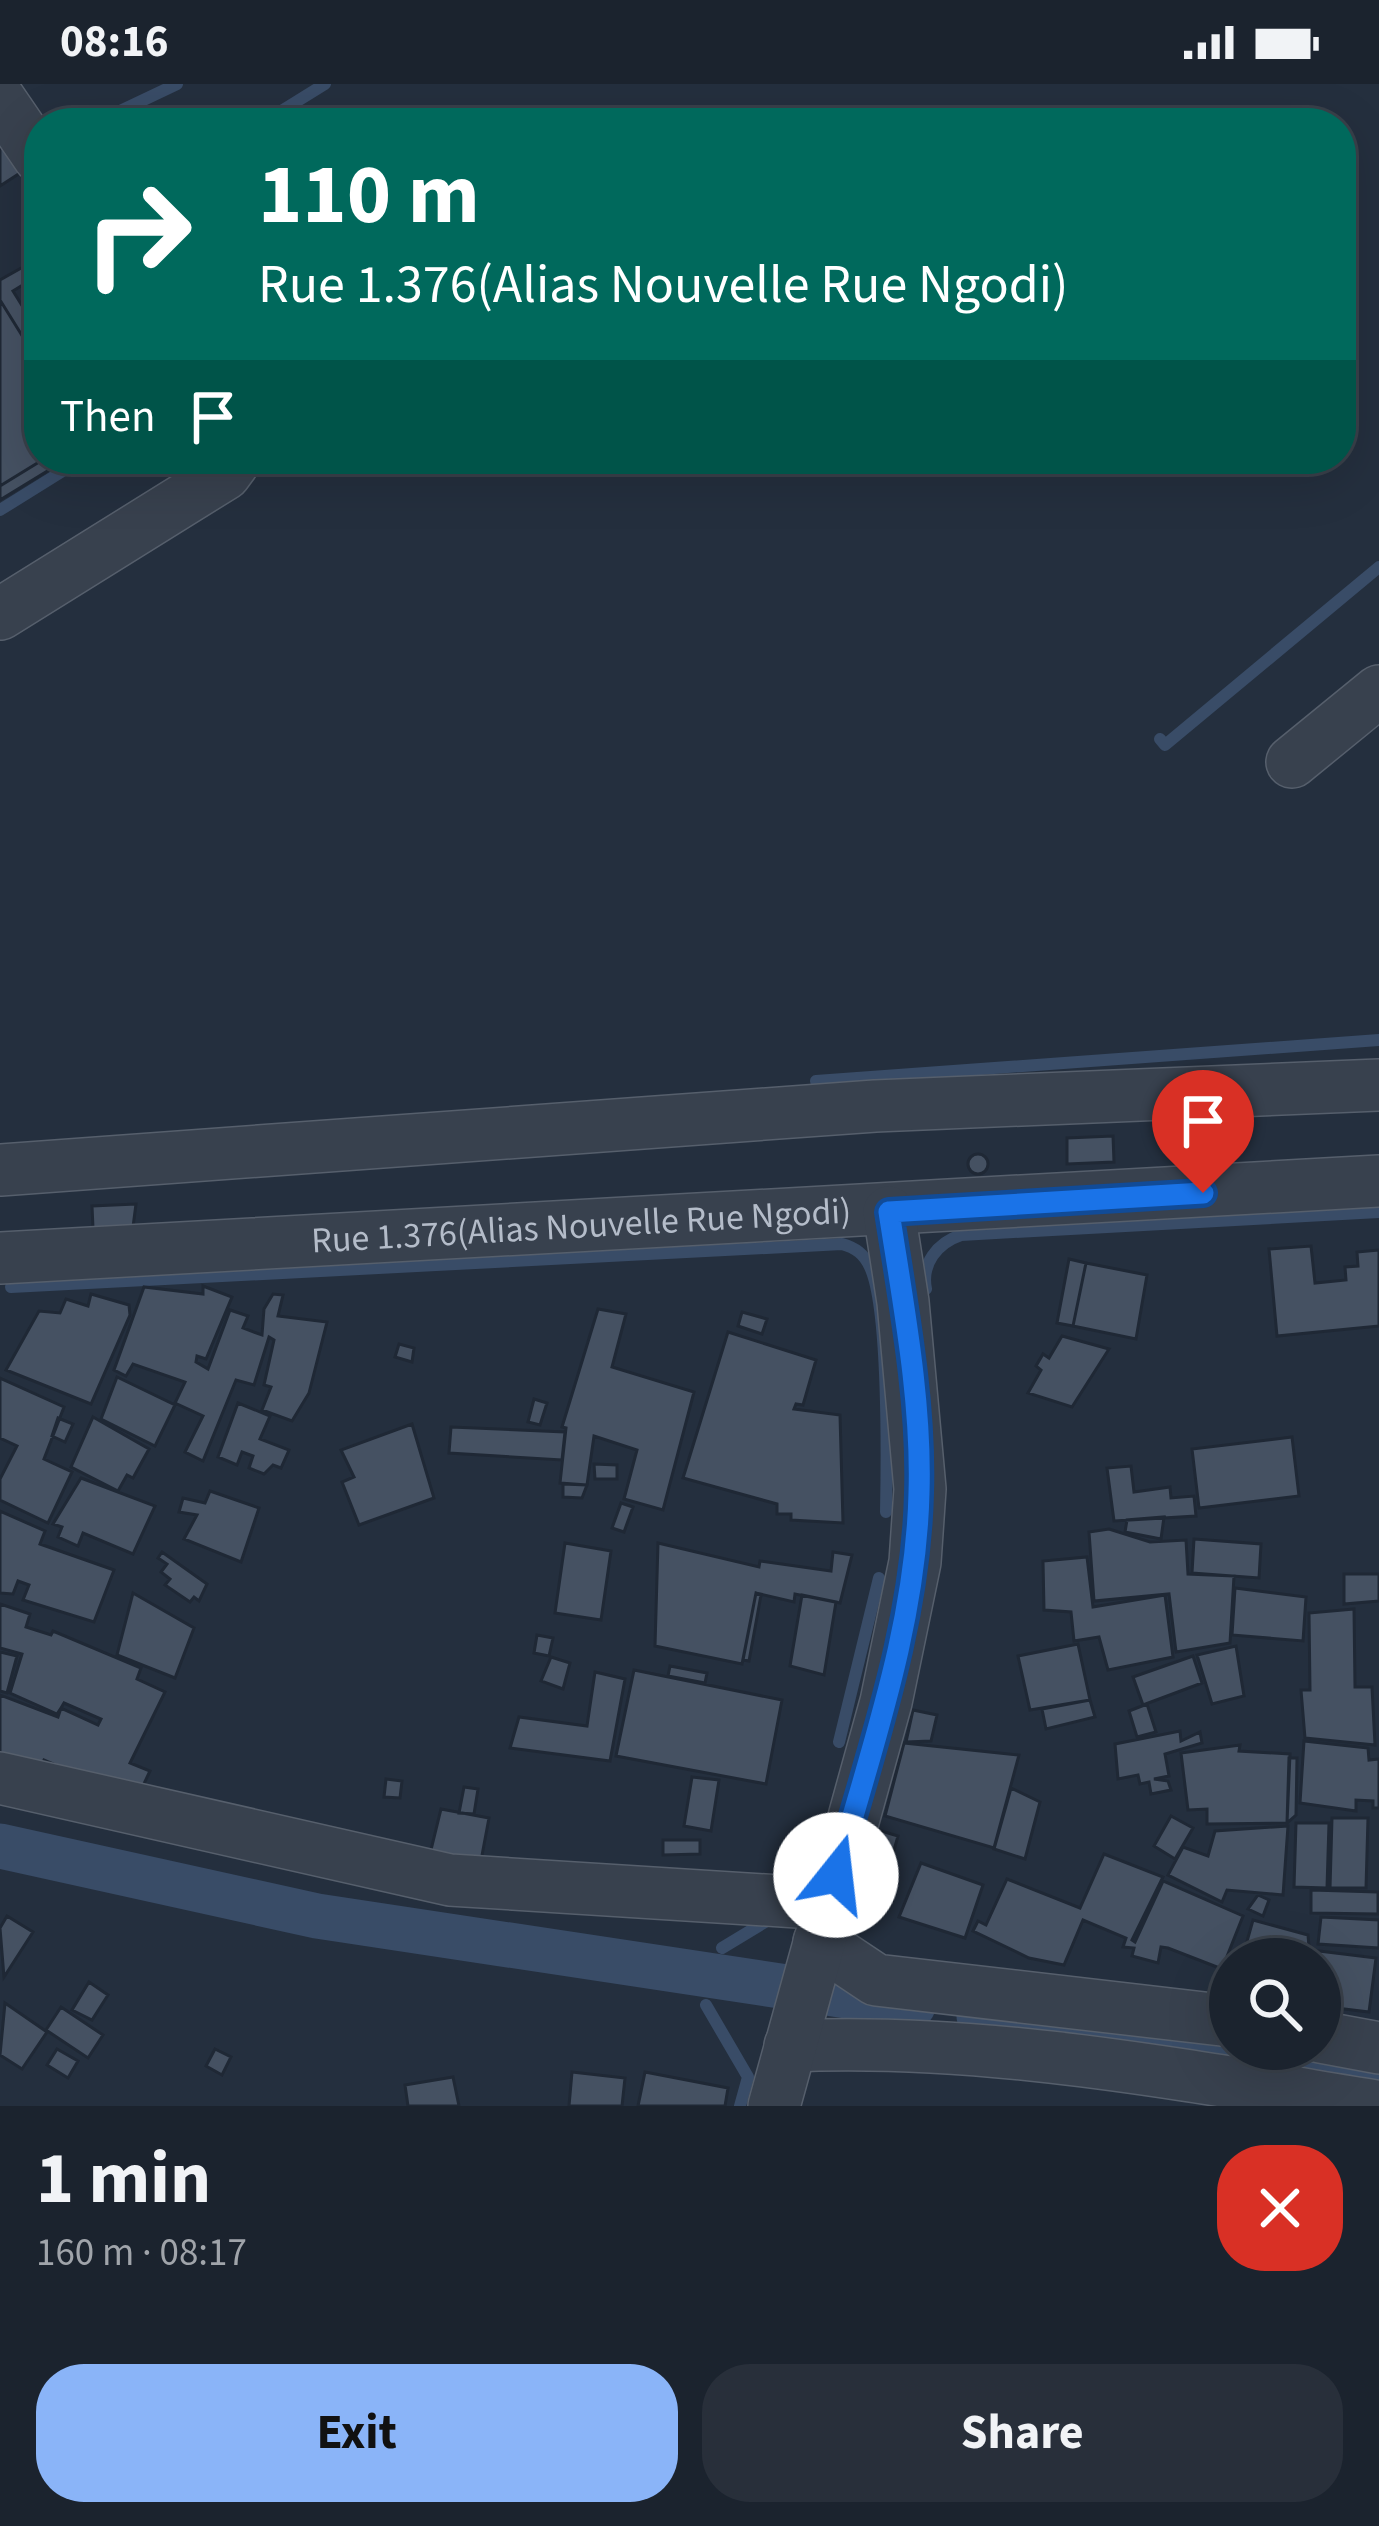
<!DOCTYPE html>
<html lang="en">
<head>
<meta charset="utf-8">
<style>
  :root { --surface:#1b232e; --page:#282f3a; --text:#f1f3f6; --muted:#a0a4aa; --line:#39404a; --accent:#8ab4f8 }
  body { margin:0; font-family:"Source Sans 3",sans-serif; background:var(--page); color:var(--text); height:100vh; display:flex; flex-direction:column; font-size:45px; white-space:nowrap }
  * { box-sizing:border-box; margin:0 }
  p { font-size:39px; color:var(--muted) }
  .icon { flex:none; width:66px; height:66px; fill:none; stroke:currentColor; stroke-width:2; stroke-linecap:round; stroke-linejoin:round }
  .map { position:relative; height:2022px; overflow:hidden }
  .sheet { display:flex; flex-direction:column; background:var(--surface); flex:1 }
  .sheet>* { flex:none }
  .guide { position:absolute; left:24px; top:24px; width:1332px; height:366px; border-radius:48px; box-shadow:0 12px 48px #0002,0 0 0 3px var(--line); background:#00695c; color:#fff; overflow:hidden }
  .controls { position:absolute; left:1209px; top:1854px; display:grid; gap:24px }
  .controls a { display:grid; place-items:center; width:132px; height:132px; border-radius:50%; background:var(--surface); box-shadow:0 12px 48px #0002,0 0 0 3px var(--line); font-size:60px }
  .pin { position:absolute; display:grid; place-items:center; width:102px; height:102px; color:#fff; margin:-123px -51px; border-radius:50% 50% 50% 0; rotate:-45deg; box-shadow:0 0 12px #0007 }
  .pin .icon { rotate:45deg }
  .me { position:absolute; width:132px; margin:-66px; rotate:16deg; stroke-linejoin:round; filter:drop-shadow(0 0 9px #0008) }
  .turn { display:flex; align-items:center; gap:42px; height:252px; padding:0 36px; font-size:54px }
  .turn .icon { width:156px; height:156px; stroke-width:2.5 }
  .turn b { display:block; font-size:84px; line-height:102px }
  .then { display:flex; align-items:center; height:114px; padding:0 36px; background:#0003; gap:24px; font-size:45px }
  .round { display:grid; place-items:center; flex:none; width:126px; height:126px; border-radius:48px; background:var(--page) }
  .headline { display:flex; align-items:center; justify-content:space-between; height:204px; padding:0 36px }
  h1 { font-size:72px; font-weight:700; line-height:90px }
  .cta { display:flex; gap:24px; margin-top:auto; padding:24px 36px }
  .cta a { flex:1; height:138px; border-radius:48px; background:var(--accent); color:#111; font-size:48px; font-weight:700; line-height:138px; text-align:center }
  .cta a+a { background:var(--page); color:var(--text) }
  .status { display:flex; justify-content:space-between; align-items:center; height:84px; padding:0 60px; background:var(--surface); direction:ltr }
  .status svg { height:33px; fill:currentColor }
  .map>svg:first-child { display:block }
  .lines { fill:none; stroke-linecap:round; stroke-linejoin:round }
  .stream { stroke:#394c67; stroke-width:12 }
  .canal { stroke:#394c67; stroke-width:45 }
  .building { fill:#455162; stroke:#1f2835; stroke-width:3; fill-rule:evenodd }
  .minor-casing { stroke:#565f6c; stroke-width:54 }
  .minor { stroke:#38414e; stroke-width:51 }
  .route-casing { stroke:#114b97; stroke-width:30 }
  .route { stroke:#1a73e8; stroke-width:21 }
  .labels { text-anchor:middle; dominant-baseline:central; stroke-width:9; stroke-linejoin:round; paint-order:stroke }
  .street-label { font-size:36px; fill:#b4bcc9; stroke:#1d2633 }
</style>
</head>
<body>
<div class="status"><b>08:16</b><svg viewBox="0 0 49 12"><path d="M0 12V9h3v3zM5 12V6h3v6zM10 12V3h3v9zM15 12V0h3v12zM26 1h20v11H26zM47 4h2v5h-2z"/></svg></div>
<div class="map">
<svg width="1379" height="2022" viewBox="0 0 1379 2022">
  <rect width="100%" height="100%" fill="#242f3e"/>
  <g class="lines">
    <path class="stream" d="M 95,39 L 177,0
      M 262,39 L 325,0
      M 0,426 L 82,375
      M 1160,655 L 1165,661 L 1379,483
      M 816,997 L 1379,956
      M 11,1203 L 842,1160 C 856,1164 864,1170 870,1183 C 889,1223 887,1378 886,1428
      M 926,1205 C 921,1180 937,1159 961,1151 L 1379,1128
      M 839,1658 L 879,1494
      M 798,1805 L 811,1754
      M 722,1864 L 770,1835
      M 706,1921 L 748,1993 L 740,2022"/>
    <path class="canal" d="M 0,1762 L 317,1832 L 913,1922
      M 979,1932 L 1379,1992"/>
  </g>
  <path class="building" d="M 0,57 L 20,89 L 0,102 Z
    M 39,174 L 39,191 L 13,207 L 39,249 L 39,279 L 0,216 L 0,196 Z
    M 0,216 L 39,279 L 39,375 L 44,375 L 0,402 Z
    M 44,375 L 67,375 L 0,416 L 0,402 Z
    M 1113,1052 L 1114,1078 L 1067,1080 L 1067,1054 Z
    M968 1080a10 10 0 1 1 20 0a10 10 0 1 1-20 0Z
    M 136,1120 L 133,1143 L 93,1144 L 92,1122 Z
    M 1311,1162 L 1315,1199 L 1346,1196 L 1345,1183 L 1358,1182 L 1357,1168 L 1379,1166 L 1379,1242 L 1277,1252 L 1269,1165 Z
    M 1069,1175 L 1086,1179 L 1073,1242 L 1057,1239 Z
    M 1086,1179 L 1147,1191 L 1136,1255 L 1073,1242 Z
    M 203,1202 L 232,1213 L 206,1275 L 197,1272 L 196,1278 L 208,1285 L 230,1226 L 248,1232 L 243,1244 L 262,1251 L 264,1225 L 273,1210 L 283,1211 L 278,1232 L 327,1238 L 309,1309 L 292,1337 L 262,1326 L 271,1303 L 264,1301 L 274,1256 L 269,1253 L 254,1301 L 236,1296 L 203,1377 L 185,1368 L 203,1332 L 175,1319 L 185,1298 L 133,1280 L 126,1292 L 114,1286 L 144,1203 L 203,1210 Z
    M 91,1210 L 129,1221 L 130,1231 L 91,1320 L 6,1286 L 39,1227 L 60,1229 L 66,1215 L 88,1222 Z
    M 598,1225 L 626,1230 L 612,1283 L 694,1308 L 663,1426 L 624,1415 L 637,1366 L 594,1352 L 587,1401 L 560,1399 L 566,1344 L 562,1343 Z
    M 742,1228 L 767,1235 L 762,1250 L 738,1242 Z
    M 728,1248 L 816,1276 L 803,1321 L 796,1320 L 794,1325 L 840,1331 L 843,1439 L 791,1436 L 791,1430 L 777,1430 L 777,1420 L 683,1394 Z
    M 1062,1252 L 1109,1265 L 1072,1323 L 1028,1309 L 1041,1286 L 1036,1282 L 1043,1270 L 1049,1274 Z
    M 399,1260 L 414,1264 L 412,1278 L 395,1273 Z
    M 117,1293 L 175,1321 L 155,1362 L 101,1335 Z
    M 0,1294 L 64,1323 L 44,1375 L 72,1388 L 48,1439 L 0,1416 L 0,1395 L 17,1362 L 0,1354 Z
    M 534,1315 L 547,1319 L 540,1341 L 528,1338 Z
    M 238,1319 L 270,1332 L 260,1355 L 289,1366 L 281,1384 L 273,1381 L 264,1390 L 249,1384 L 253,1372 L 242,1368 L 237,1381 L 218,1373 Z
    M 93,1333 L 149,1365 L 133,1394 L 127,1391 L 118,1407 L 71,1383 Z
    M 58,1334 L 73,1340 L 65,1358 L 52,1352 Z
    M 412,1340 L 434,1414 L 359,1441 L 342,1398 L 354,1393 L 341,1366 Z
    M 451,1343 L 565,1348 L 562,1376 L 449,1369 Z
    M 1292,1353 L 1299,1412 L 1199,1424 L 1192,1365 Z
    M 594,1380 L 617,1381 L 617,1395 L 595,1395 Z
    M 1131,1382 L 1134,1408 L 1170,1403 L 1171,1414 L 1194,1412 L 1196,1432 L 1114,1437 L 1107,1384 Z
    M 81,1394 L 155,1422 L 133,1470 L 83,1449 L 78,1462 L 58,1453 L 62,1443 L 53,1440 Z
    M 563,1400 L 587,1401 L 582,1414 L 563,1413 Z
    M 210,1407 L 259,1424 L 241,1478 L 184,1455 L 197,1431 L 179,1428 L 183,1414 L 205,1419 Z
    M 621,1419 L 633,1423 L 624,1448 L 612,1444 Z
    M 0,1427 L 45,1447 L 40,1460 L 114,1486 L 94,1538 L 23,1516 L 29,1501 L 18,1497 L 13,1510 L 0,1509 Z
    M 1164,1433 L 1161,1455 L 1125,1448 L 1127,1436 Z
    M 1109,1445 L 1150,1458 L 1186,1456 L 1188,1490 L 1234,1492 L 1230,1559 L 1176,1568 L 1169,1510 L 1094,1517 L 1089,1448 Z
    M 1194,1455 L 1261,1460 L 1259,1494 L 1192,1489 Z
    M 565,1459 L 611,1467 L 601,1536 L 555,1529 Z
    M 658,1459 L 759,1483 L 760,1477 L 831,1487 L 833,1468 L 852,1471 L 840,1519 L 795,1510 L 794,1518 L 756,1509 L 742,1580 L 655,1562 Z
    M 162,1468 L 207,1500 L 199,1517 L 194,1513 L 190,1518 L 165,1501 L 170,1495 L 161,1488 L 167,1480 L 158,1474 Z
    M 1087,1473 L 1093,1523 L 1165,1511 L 1173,1573 L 1108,1586 L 1099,1553 L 1074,1557 L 1071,1528 L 1044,1526 L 1043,1477 Z
    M 1344,1490 L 1379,1490 L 1379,1517 L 1344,1520 Z
    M 1235,1504 L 1306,1513 L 1303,1557 L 1232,1551 Z
    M 133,1509 L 194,1544 L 175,1594 L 117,1571 Z
    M 756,1509 L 761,1511 L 749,1577 L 743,1576 Z
    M 802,1511 L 836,1518 L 824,1591 L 790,1582 Z
    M 0,1520 L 30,1530 L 26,1543 L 51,1551 L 53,1547 L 141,1584 L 137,1595 L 165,1608 L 130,1679 L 150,1687 L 141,1706 L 118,1708 L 44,1676 L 38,1691 L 0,1679 L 0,1611 L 58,1633 L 61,1624 L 57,1630 L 10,1609 L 22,1570 L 0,1564 ZM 64,1619 L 101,1635 L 98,1641 L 61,1624 Z
    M 1354,1525 L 1355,1603 L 1372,1603 L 1375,1661 L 1305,1654 L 1301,1606 L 1310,1606 L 1309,1529 Z
    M 537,1551 L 553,1554 L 549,1572 L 534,1569 Z
    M 1078,1560 L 1090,1616 L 1030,1626 L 1018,1572 Z
    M 1236,1562 L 1244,1612 L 1212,1620 L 1197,1571 Z
    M 0,1568 L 17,1572 L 7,1609 L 0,1607 Z
    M 1193,1572 L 1202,1599 L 1143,1621 L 1133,1593 Z
    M 551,1573 L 570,1579 L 563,1605 L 541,1597 Z
    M 670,1582 L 707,1589 L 705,1599 L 668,1592 Z
    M 634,1586 L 782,1616 L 766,1700 L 616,1672 Z
    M 595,1588 L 625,1595 L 610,1677 L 510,1664 L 519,1633 L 587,1642 Z
    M 1090,1616 L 1095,1633 L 1046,1645 L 1042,1625 Z
    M 1147,1620 L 1156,1648 L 1137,1653 L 1129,1627 Z
    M 913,1626 L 937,1631 L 931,1657 L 906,1658 Z
    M 1180,1647 L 1181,1657 L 1200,1648 L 1202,1659 L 1165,1670 L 1169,1692 L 1154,1695 L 1168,1697 L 1171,1706 L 1151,1710 L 1149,1698 L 1140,1700 L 1138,1691 L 1118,1695 L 1115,1660 Z
    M 1304,1657 L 1368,1664 L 1369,1676 L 1379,1675 L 1379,1724 L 1373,1724 L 1373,1717 L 1356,1716 L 1356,1727 L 1300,1719 Z
    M 904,1659 L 1019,1671 L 994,1764 L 885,1732 Z
    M 1240,1661 L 1239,1667 L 1290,1670 L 1287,1739 L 1207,1740 L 1207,1725 L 1188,1726 L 1181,1669 Z
    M 1289,1674 L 1297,1674 L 1296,1731 L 1287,1739 Z
    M 692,1693 L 719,1696 L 711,1747 L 684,1742 Z
    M 386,1695 L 402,1697 L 400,1714 L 384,1713 Z
    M 464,1703 L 478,1705 L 474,1730 L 459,1729 Z
    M 1011,1704 L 1040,1718 L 1025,1775 L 994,1765 Z
    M 441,1725 L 489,1734 L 480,1782 L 430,1770 Z
    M 1171,1732 L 1193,1744 L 1175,1775 L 1154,1762 Z
    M 1332,1734 L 1368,1734 L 1366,1804 L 1330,1804 Z
    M 1296,1739 L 1329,1739 L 1327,1804 L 1294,1803 Z
    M 1288,1742 L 1283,1811 L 1227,1806 L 1222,1818 L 1168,1791 L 1183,1763 L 1208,1772 L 1215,1747 Z
    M 878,1746 L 898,1752 L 891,1777 L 870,1771 Z
    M 663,1756 L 700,1756 L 700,1770 L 663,1771 Z
    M 1104,1770 L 1163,1793 L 1132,1856 L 1135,1858 L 1163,1797 L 1243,1832 L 1222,1885 L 1168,1864 L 1161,1863 L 1158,1879 L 1132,1872 L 1134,1864 L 1123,1863 L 1126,1854 L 1083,1836 L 1064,1881 L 1029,1874 L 973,1847 L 978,1837 L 986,1841 L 1007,1795 L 1080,1824 Z
    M 921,1779 L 983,1801 L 965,1854 L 899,1833 Z
    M 1311,1806 L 1378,1808 L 1378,1830 L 1311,1829 Z
    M 1258,1811 L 1269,1816 L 1263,1832 L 1248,1825 Z
    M 7,1832 L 33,1848 L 4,1893 L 0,1844 Z
    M 1321,1833 L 1379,1836 L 1379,1864 L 1318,1860 Z
    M 1253,1836 L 1308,1851 L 1310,1875 L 1242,1875 Z
    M 1319,1867 L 1376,1874 L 1369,1928 L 1320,1922 Z
    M 89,1898 L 108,1911 L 92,1936 L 72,1926 Z
    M 5,1919 L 47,1948 L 22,1985 L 0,1971 Z
    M 61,1923 L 103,1951 L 88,1974 L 46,1946 Z
    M 57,1965 L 78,1977 L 68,1994 L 47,1981 Z
    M 215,1965 L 231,1973 L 222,1991 L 206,1982 Z
    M 572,1988 L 625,1994 L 622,2022 L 569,2022 Z
    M 645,1988 L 728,2004 L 725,2022 L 638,2022 Z
    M 453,1993 L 459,2022 L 408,2022 L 405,2001 Z"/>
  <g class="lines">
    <g class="minor-casing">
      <g id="minor">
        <path d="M 0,16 L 39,73"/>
        <path d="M 0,530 L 225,390 L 236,375"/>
        <path d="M 1292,678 L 1379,607"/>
        <path d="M 0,1086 L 875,1022 L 1379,1001"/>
        <path id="s1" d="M 0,1174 L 1379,1097"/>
        <path d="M 0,1694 L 450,1796 L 828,1820"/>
        <path d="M 819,1858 L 876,1896 L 1230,1937"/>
        <path d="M 1320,1953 L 1379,1964"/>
        <path d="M 790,1962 C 984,1953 1184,1991 1376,2022"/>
        <path d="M 774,2022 L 886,1618 L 915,1478 L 920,1405 L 903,1218 L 889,1128"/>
      </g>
    </g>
    <use href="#minor" class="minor"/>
  </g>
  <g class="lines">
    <g class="route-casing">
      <path id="route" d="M 836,1791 C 871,1665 916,1541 919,1409 C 922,1317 903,1219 889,1128 L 1203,1109"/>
    </g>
    <use href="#route" class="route"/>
  </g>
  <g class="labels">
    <g class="street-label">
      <text stroke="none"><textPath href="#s1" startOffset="582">Rue 1.376(Alias Nouvelle Rue Ngodi)</textPath></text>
    </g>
  </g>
</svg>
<div class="controls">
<a><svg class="icon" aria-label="search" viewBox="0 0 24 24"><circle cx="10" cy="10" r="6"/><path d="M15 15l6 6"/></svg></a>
</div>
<div class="pin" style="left:1203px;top:1109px;background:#d93025"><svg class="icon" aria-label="arrive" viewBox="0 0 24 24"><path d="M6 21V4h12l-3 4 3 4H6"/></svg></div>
<svg class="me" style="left:836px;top:1791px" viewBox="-20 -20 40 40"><circle r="19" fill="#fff"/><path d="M0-13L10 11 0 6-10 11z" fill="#1a73e8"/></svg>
<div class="guide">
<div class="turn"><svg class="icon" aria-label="right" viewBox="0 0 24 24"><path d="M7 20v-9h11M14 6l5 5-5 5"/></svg><div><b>110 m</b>Rue 1.376(Alias Nouvelle Rue Ngodi)</div></div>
<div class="then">Then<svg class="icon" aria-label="arrive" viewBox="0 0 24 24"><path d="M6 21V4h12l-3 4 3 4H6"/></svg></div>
</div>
</div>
<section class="sheet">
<div class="headline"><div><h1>1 min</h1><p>160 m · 08:17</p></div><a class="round" style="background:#d93025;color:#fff"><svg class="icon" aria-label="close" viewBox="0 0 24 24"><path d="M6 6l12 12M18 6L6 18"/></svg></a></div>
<div class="cta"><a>Exit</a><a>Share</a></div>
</section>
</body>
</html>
